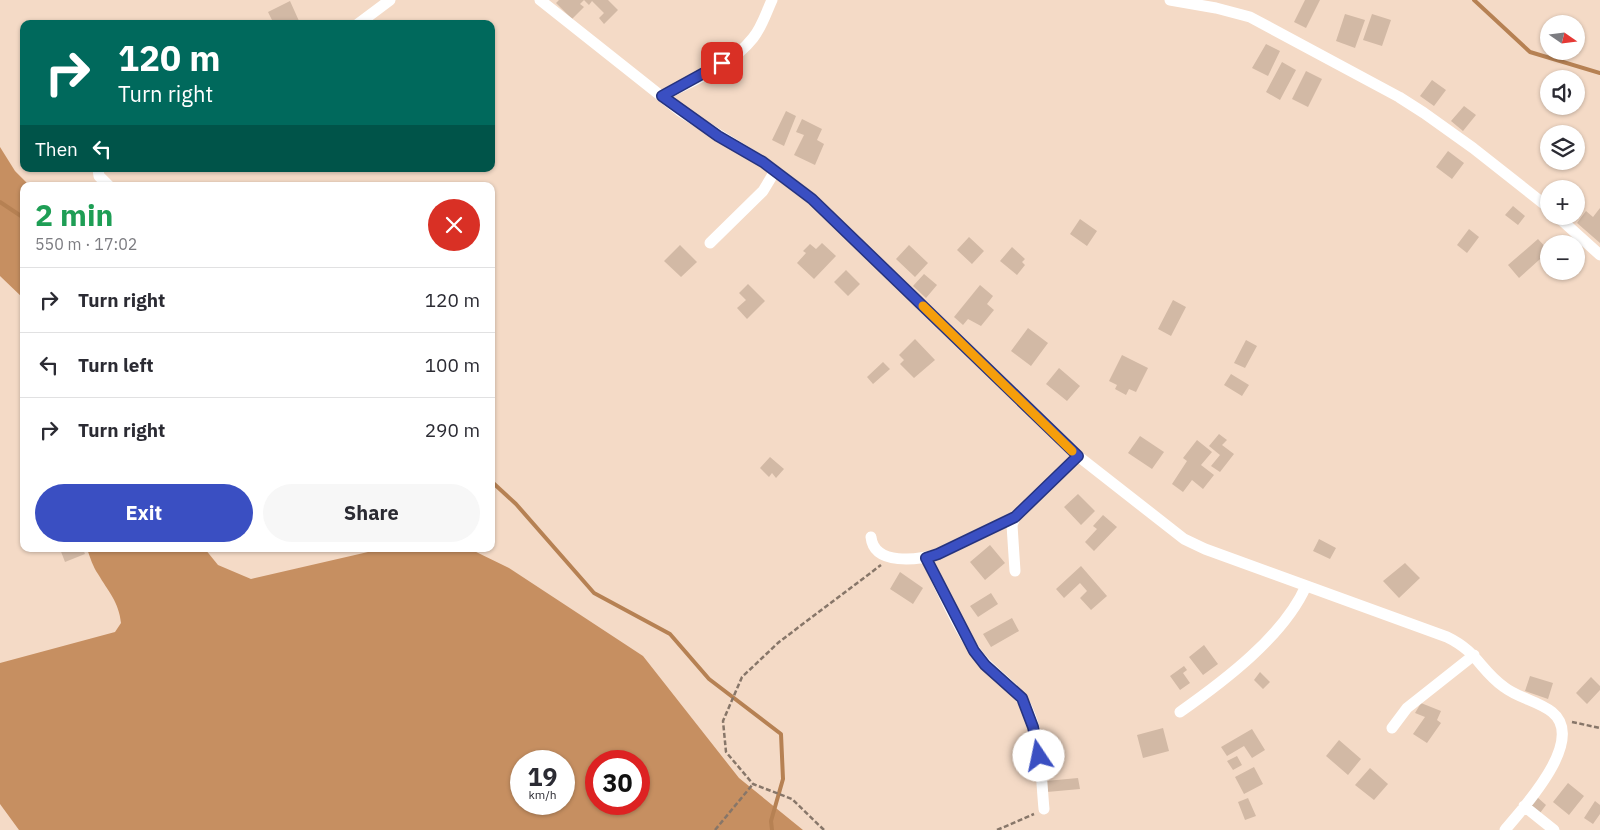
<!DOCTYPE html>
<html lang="en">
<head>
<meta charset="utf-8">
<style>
  :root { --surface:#fff; --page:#f7f7f7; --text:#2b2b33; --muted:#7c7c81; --line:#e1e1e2; --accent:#3a4fc2 }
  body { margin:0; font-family:"IBM Plex Sans",sans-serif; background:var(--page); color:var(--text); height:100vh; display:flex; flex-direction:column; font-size:19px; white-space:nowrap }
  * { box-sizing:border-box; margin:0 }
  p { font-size:16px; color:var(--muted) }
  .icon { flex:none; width:28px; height:28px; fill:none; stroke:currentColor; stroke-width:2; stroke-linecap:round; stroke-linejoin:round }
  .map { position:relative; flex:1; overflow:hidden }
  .panel { position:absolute; left:20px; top:182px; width:475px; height:370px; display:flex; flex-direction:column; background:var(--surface); border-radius:10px; box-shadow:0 1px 4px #0004 }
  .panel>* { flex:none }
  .hud { position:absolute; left:20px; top:20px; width:475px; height:152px; border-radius:10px; box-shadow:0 1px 4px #0004; background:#00695c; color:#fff; overflow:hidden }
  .needle { width:32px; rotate:104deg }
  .tools { position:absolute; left:1540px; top:15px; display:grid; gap:10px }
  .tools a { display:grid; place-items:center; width:45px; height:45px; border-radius:50%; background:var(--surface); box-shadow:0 1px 4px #0004; font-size:25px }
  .speed { position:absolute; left:510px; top:750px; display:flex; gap:10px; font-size:25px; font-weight:700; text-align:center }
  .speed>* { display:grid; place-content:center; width:65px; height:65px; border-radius:50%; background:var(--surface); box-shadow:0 1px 4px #0004; line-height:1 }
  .speed small { font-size:12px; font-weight:400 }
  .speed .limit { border:8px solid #d22; background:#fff; color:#111 }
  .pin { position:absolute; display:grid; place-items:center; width:42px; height:42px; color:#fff; margin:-21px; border-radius:10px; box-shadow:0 2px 8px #0006 }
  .me { position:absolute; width:55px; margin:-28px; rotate:349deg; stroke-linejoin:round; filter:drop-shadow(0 0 4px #0008) }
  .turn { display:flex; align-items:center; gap:18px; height:105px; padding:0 15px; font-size:22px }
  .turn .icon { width:65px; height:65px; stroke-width:2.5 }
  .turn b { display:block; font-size:35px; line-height:42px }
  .then { display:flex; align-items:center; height:48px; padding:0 15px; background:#0003; gap:10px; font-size:19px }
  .round { display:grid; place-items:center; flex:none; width:52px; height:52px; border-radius:26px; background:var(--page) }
  .overview { display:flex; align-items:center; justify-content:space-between; height:85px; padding:0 15px }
  h1 { font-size:30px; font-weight:700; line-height:38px; color:#1e9e55 }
  .primary-button { display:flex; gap:10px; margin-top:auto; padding:10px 15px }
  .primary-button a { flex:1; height:58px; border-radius:30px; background:var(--accent); color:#fff; font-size:20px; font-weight:700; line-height:58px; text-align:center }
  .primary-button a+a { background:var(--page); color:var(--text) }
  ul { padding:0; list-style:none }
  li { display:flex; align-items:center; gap:15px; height:65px; padding:0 15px; border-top:1px solid var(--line) }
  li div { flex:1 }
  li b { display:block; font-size:19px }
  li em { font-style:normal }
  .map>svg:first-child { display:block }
  .forest { fill:#c68f61; fill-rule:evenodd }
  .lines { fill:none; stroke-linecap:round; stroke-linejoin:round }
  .stream { stroke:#b68153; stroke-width:4 }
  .building { fill:#d2b9a5 }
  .path { stroke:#877669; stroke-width:2.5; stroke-dasharray:5 2.5; stroke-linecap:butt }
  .street { stroke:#fff; stroke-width:11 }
  .route-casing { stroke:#26337e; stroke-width:12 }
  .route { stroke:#3a4fc2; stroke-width:9 }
  .slow { stroke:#f59e0b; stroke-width:9 }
</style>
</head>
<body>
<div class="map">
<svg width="1600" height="830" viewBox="0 0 1600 830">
  <rect width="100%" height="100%" fill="#f4dac6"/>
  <path class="forest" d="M 0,147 L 15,171 L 30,186 L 24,186 L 24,299 L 0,276 Z
    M 87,549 L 205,549 L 218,565 L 251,579 L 381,549 L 470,549 L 509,568 L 643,656 L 739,778 L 803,830 L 19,830 L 0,804 L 0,663 L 115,632 L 121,623 C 119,602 108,591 98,574 C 93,567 90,557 87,549 ZM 521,761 L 564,761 L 564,804 L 521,804 ZM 596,761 L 639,761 L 639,804 L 596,804 Z"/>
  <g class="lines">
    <path class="stream" d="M 1474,0 L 1530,52 L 1600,73
      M 0,202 L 24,218
      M 491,481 L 516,504 L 594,593 L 670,634 L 709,679 L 781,734 L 783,779 L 771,821 L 772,830"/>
  </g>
  <path class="building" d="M 559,0 L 584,0 L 580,4 L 584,7 L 572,19 L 556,3 Z
    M 584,0 L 608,0 L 618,10 L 604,24 L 599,18 L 604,13 L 592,1 L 589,5 Z
    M 1305,0 L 1320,0 L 1306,28 L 1294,22 Z
    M 290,1 L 299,21 L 294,24 L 274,24 L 268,12 Z
    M 1345,14 L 1365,20 L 1355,48 L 1336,41 Z
    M 1372,14 L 1391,20 L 1382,46 L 1363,40 Z
    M 1266,44 L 1280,51 L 1268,76 L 1252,68 Z
    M 1282,62 L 1296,70 L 1280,100 L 1266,92 Z
    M 1306,71 L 1322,79 L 1308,107 L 1292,99 Z
    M 1432,80 L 1446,90 L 1434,106 L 1420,96 Z
    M 1464,106 L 1476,115 L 1463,131 L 1451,121 Z
    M 786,111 L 796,116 L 784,146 L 772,140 Z
    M 802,119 L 822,129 L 817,140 L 824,144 L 815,165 L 794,155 L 804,135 L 796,132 Z
    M 1448,151 L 1464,163 L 1452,179 L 1436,167 Z
    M 1513,206 L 1525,216 L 1518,225 L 1505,215 Z
    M 1600,208 L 1600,243 L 1577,223 L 1586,211 L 1593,217 Z
    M 1080,219 L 1097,231 L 1087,246 L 1070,234 Z
    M 1469,229 L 1479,237 L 1467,253 L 1457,245 Z
    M 969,237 L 984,251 L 972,264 L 957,250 Z
    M 1538,239 L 1549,251 L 1519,278 L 1508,265 Z
    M 822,243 L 836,256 L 814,279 L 797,263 L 806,253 L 803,251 L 810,244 L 816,249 Z
    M 680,245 L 697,262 L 681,277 L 664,261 Z
    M 909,245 L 928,263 L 915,277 L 896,259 Z
    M 1012,247 L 1025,259 L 1022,262 L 1025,265 L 1017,275 L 1000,261 Z
    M 846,270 L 860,284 L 848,296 L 834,282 Z
    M 924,274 L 937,285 L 926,298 L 913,286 Z
    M 748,284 L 765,301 L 747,319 L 737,308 L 746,300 L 739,293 Z
    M 980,285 L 993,296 L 987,304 L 994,310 L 981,326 L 968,319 L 963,325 L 954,317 Z
    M 1173,300 L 1186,307 L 1171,336 L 1158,329 Z
    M 1028,328 L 1048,343 L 1031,366 L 1011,351 Z
    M 915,339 L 935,360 L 914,378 L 900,364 L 904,360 L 899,355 Z
    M 1246,340 L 1257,346 L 1245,368 L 1234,363 Z
    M 1122,355 L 1148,368 L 1136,392 L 1129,389 L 1126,395 L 1115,389 L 1117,385 L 1109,381 Z
    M 883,362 L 890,369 L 873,384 L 867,377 Z
    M 1059,368 L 1080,386 L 1067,401 L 1046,384 Z
    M 1231,374 L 1249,385 L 1242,396 L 1224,385 Z
    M 1219,434 L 1227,440 L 1222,445 L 1234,454 L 1220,472 L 1211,466 L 1220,455 L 1209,446 Z
    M 1140,436 L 1164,452 L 1152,469 L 1128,453 Z
    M 1197,440 L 1212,452 L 1201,465 L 1214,475 L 1203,489 L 1192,480 L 1183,492 L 1172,484 L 1187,461 L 1183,458 Z
    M 770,457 L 784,469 L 776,478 L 772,473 L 769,477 L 760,468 Z
    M 1078,494 L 1095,511 L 1081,525 L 1064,507 Z
    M 1103,515 L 1117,527 L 1094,551 L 1085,542 L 1097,529 L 1093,526 Z
    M 1319,539 L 1336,548 L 1330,559 L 1313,551 Z
    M 990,545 L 1005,563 L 985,580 L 970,562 Z
    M 60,549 L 83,549 L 85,554 L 65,562 Z
    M 1405,563 L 1420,578 L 1399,598 L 1383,581 Z
    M 1081,566 L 1107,596 L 1091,610 L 1080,598 L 1087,591 L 1080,583 L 1064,598 L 1056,589 Z
    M 900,572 L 923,588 L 913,604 L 890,589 Z
    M 991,593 L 998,604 L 978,617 L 970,606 Z
    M 1012,618 L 1019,631 L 991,647 L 983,634 Z
    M 1204,645 L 1218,664 L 1203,675 L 1189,657 Z
    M 1184,666 L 1187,670 L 1183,673 L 1190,683 L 1180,690 L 1170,676 Z
    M 1260,672 L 1270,682 L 1263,689 L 1254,680 Z
    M 1530,676 L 1553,683 L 1548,699 L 1525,691 Z
    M 1591,677 L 1600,686 L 1600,690 L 1587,704 L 1576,693 Z
    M 1421,703 L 1441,711 L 1437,720 L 1441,723 L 1427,743 L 1413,734 L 1425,717 L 1415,713 Z
    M 1163,728 L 1169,751 L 1143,758 L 1137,735 Z
    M 1252,729 L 1265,750 L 1252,758 L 1244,746 L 1227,756 L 1221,747 Z
    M 1339,740 L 1361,759 L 1348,775 L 1326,756 Z
    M 1237,756 L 1242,765 L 1233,770 L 1227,761 Z
    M 1254,767 L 1263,784 L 1244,794 L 1235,777 Z
    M 1370,768 L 1388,784 L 1374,800 L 1355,785 Z
    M 1078,778 L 1080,789 L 1047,792 L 1046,781 Z
    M 1568,783 L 1584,796 L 1569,815 L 1553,802 Z
    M 1537,797 L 1546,805 L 1540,813 L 1530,805 Z
    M 1248,798 L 1256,816 L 1245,820 L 1238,802 Z
    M 1595,801 L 1600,805 L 1600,814 L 1593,824 L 1584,818 Z"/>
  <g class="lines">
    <path class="path" d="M 1572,722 L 1600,728
      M 715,830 L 753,784
      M 824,830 L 792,799 L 753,784 L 726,752 L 723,721 L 742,677 L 779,642 L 881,565
      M 997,830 L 1034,814"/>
    <path class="street" d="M 540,0 L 680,111 L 763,162 L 812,199 L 1078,456 L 1184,539 L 1205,549 L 1447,637 C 1478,652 1480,670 1504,687 C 1518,698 1538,701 1552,712 C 1587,740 1523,808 1505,830
      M 1170,0 L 1216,8 L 1250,17 L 1399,97 L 1424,113 L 1473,148 L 1549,208
      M 358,24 L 390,0
      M 662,96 C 692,81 731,66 753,38 C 762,27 766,13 772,0
      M 98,169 L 99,176 L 109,186
      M 1557,216 L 1600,255
      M 710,243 L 763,191 L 775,171
      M 871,537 C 874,566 918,560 938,554 L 1015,517
      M 926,558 C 942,589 955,624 976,652 C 990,673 1016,685 1027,708 C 1041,738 1041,777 1044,809
      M 1015,571 L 1012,525 L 1015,517 L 1078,456
      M 1180,712 C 1224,681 1284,636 1306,586
      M 1392,728 L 1407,708 L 1474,655
      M 1524,806 L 1554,830"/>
  </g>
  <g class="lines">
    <g class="route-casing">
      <path id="route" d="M 722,63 L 662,96 L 718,136 L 763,162 L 812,199 L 1078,456 L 1015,517 L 938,554 L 926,558 L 974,651 L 985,665 L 1022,698 L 1033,727 L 1039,756"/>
    </g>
    <use href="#route" class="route"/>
    <path class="slow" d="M 923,306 L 1072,451"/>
  </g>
</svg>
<div class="tools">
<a><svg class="needle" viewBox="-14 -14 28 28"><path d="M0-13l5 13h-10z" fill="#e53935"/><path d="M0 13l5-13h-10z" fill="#7c7c81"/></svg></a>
<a><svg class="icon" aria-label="sound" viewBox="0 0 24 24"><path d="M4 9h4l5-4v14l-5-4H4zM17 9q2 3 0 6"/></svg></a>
<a><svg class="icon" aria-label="layers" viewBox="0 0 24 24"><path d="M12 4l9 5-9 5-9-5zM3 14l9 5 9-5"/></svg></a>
<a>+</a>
<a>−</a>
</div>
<div class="speed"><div>19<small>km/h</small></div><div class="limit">30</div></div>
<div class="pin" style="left:722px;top:63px;background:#d93025"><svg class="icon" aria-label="arrive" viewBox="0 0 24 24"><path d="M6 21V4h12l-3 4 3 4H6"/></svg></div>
<svg class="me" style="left:1039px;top:756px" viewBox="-20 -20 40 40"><circle r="19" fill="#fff"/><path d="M0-13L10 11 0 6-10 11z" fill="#3a4fc2"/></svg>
<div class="hud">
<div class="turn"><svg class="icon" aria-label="right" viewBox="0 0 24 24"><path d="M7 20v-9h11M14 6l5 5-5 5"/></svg><div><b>120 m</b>Turn right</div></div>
<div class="then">Then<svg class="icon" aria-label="left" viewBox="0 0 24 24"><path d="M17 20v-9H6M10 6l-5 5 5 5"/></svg></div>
</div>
<section class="panel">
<div class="overview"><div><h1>2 min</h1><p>550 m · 17:02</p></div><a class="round" style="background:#d93025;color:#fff"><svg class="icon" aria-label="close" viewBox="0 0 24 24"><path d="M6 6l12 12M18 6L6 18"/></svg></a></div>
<ul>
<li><svg class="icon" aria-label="right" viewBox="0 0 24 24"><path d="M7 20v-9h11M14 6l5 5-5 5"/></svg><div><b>Turn right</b></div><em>120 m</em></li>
<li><svg class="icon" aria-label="left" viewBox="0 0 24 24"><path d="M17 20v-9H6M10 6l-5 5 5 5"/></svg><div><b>Turn left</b></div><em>100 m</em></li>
<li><svg class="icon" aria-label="right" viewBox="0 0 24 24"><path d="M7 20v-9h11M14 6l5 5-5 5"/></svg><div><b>Turn right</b></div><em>290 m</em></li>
</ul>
<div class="primary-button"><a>Exit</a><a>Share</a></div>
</section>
</div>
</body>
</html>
